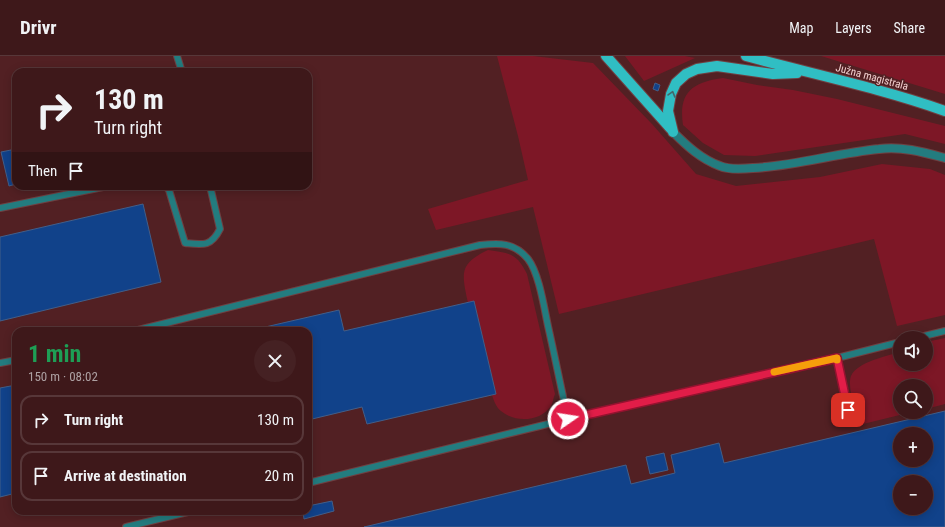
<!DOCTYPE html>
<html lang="en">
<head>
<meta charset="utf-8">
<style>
  :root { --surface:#3e181a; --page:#452123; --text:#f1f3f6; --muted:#ada0a2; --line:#573739 }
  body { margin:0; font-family:"Roboto Condensed",sans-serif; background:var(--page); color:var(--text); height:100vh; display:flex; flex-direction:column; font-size:15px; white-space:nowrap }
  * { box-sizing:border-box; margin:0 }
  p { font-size:13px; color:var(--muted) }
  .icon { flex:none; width:22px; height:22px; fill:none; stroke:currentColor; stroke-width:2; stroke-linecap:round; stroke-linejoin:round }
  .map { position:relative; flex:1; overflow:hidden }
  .drawer { position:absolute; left:12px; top:271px; width:300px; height:188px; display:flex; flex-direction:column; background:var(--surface); border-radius:12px; box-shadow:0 2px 10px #0003,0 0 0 1px var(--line) }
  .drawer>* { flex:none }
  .banner { position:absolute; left:12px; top:12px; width:300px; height:122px; border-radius:12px; box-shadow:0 2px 10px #0003,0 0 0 1px var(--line); background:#3e181a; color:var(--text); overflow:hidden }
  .fabs { position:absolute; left:893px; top:275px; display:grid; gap:8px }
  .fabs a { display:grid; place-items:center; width:40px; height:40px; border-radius:50%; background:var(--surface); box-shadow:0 2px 10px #0003,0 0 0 1px var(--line); font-size:20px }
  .pin { position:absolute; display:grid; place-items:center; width:34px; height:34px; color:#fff; margin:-17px; border-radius:8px; box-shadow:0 2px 6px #0006 }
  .me { position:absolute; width:44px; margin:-22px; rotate:77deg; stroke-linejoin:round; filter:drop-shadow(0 0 3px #0008) }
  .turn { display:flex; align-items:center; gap:14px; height:84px; padding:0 16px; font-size:18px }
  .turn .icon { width:52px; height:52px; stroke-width:2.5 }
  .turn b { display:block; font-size:28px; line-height:34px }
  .then { display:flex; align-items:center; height:38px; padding:0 16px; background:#0003; gap:8px; font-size:15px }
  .round { display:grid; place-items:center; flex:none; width:42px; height:42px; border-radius:21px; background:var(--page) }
  .overview { display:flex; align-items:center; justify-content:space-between; height:68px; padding:0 16px }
  h1 { font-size:24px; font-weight:700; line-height:30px; color:#1e9e55 }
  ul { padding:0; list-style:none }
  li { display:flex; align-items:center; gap:12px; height:50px; margin:0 8px 6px; padding:0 8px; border:2px solid var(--line); border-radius:12px }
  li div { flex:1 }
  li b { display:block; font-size:15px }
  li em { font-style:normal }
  header { display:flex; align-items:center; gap:24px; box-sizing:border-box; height:56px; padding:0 20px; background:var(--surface); border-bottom:1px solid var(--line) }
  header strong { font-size:19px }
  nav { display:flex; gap:22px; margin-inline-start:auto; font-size:14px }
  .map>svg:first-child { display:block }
  .green { fill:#7d1726 }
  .building { fill:#11428a; stroke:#435e88; fill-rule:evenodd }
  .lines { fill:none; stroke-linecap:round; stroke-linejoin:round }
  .lane-casing { stroke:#6f4042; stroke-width:8 }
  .street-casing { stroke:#6f4042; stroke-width:10 }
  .primary-casing { stroke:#6f4042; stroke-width:12 }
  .lane { stroke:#237c7f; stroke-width:6 }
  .street { stroke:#237c7f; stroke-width:8 }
  .primary { stroke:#30bec3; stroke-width:10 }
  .oneway { stroke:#43676b }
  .route-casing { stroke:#92132f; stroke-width:10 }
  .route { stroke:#e11d48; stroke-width:7 }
  .slow { stroke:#f59e0b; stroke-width:7 }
  .labels { text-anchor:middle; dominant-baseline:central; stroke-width:3; stroke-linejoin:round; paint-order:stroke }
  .street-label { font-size:11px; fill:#f3d1d0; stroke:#522023 }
</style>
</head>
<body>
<header>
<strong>Drivr</strong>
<nav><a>Map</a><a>Layers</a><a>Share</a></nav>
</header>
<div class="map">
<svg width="945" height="471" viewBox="0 0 945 471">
  <rect width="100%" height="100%" fill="#522023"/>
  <path class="green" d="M 497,0 L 533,0 L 593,7 L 652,68 L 696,118 L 736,130 L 820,121 L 882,108 L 930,113 L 945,119 L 945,259 L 897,270 L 874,183 L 559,258 L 533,151 L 436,174 L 428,153 L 528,124 L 518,80 Z
    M 625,0 L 685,0 L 695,2 L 644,25 Z
    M 821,0 L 945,0 L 945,38 Z
    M 723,22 L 757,29 L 793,34 L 837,43 L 945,70 L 945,88 L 905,78 L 755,100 L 724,99 L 703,87 L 683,69 C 678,36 693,26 723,22 Z
    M 488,194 C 511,197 517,198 527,218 L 555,338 C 553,342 553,347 551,350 C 540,366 515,367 501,355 C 496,351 494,345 492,339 L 496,338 L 474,246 L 468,247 C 462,218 458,208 488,194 Z
    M 945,282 L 945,348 L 926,353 L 926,330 L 900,330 L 900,356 L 912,356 L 859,369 C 856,358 847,330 851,320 C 857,306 887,300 900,296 L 900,308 L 926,308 L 926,286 Z"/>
  <path class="building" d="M 655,27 L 660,29 L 658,35 L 653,33 Z
    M 16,93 L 16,128 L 9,130 L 1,96 Z
    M 143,148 L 161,226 L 0,265 L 0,181 Z
    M 474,245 L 496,338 L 367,368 L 362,351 L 308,364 L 308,275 L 248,275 L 339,254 L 344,275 Z
    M 16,329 L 16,437 L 0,441 L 0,332 Z
    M 945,355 L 945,471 L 364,471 L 626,409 L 631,428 L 675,417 L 671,399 L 719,387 L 724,407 ZM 900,378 L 926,378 L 926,404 L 900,404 ZM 900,426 L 926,426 L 926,452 L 900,452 Z
    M 664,397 L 668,414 L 650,418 L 646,401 Z
    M 332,445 L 334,455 L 304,463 L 303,455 L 308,455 L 308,450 Z"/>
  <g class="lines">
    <g class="lane-casing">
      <path id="lane" d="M 177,0 L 182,16
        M 165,130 L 169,134 L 185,187 C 203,189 211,191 220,173 L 210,130
        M 0,152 L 108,130
        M 134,275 L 480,189 C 499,187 514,186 528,203 C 539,217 544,251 548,270 C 555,301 561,332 568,363
        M 916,282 L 945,275
        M 837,302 L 851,366
        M 0,307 L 16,304
        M 308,427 L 568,363 L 837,302 L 900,286
        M 126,471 L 192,455"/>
    </g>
    <g class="street-casing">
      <path id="street" d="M 673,76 C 687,90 701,103 720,110 C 729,114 742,113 753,112 C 795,110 837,97 879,93 C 902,90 923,96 945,102"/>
    </g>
    <g class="primary-casing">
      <path id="primary" d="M 606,0 L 671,73
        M 746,0 C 812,18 880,32 945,55
        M 673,76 L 668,55 L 671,38 L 676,27 L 686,18 L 697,13 L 717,10 L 773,18 L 797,17"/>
    </g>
    <use href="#lane" class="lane"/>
    <use href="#street" class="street"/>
    <use href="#primary" class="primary"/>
  </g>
  <defs><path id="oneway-chevron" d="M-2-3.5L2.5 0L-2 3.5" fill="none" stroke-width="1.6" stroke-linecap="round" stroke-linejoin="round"/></defs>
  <use class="oneway" href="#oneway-chevron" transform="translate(672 38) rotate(-74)"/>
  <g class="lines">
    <g class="route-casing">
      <path id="route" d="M 568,363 L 837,302 L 848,354"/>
    </g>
    <use href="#route" class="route"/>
    <path class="slow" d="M 774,316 L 837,302 L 837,304"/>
  </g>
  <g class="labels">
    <g class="street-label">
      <text transform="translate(872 21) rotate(15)">Južna magistrala</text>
    </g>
  </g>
</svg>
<div class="fabs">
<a><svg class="icon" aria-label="sound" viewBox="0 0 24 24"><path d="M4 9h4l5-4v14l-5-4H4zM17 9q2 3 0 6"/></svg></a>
<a><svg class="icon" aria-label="search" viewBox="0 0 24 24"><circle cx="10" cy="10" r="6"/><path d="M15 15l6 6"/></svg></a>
<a>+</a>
<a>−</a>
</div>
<div class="pin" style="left:848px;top:354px;background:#d93025"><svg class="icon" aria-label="arrive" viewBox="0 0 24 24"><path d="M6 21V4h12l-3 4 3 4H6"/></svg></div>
<svg class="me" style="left:568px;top:363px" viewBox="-20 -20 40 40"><circle r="17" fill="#e11d48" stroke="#fff" stroke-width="3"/><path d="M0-11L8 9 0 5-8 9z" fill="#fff"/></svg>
<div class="banner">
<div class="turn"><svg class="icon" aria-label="right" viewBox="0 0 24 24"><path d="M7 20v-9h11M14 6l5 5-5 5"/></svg><div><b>130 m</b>Turn right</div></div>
<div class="then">Then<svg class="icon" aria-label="arrive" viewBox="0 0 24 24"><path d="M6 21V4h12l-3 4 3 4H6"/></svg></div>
</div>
<section class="drawer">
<div class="overview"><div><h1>1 min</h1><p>150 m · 08:02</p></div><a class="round"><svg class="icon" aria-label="close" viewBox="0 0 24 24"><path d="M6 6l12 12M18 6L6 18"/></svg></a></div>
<ul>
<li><svg class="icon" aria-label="right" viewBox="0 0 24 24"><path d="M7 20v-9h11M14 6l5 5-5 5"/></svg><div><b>Turn right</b></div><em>130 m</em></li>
<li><svg class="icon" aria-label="arrive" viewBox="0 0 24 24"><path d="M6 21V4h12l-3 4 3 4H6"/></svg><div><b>Arrive at destination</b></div><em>20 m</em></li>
</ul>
</section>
</div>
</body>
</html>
